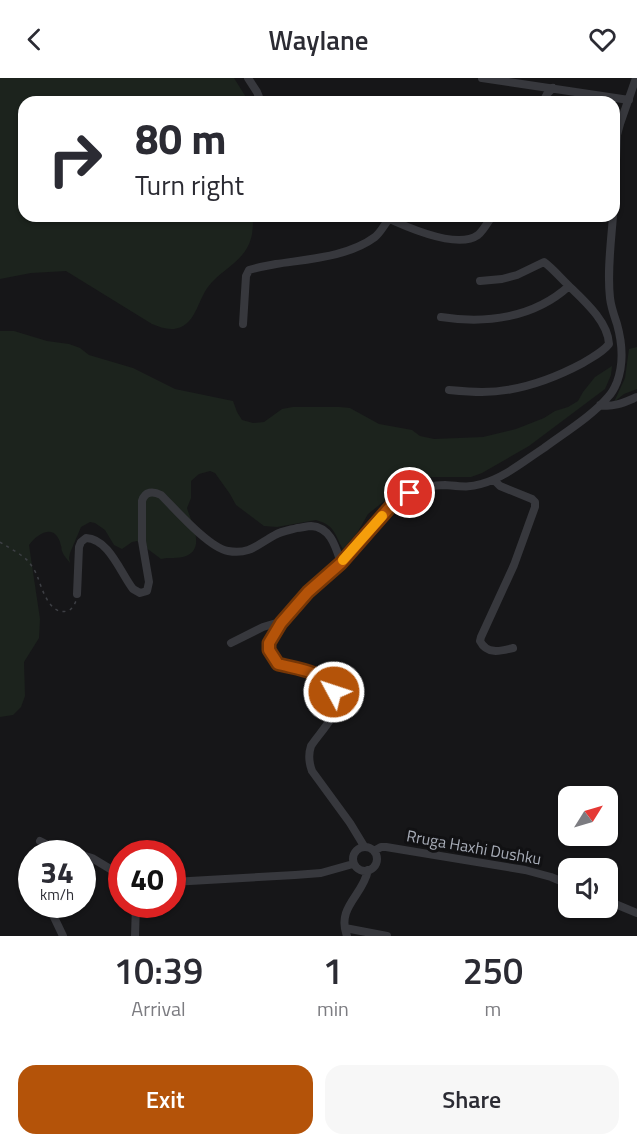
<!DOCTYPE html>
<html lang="en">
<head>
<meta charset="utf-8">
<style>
  :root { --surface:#fff; --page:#f7f7f7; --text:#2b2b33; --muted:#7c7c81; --accent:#b45309 }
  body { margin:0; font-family:"Titillium Web",sans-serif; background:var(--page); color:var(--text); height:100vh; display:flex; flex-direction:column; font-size:22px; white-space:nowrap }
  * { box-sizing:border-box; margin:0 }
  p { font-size:20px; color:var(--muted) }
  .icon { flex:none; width:33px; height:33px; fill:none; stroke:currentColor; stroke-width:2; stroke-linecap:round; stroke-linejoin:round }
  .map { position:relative; height:858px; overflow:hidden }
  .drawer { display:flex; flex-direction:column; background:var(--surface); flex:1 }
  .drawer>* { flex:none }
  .guide { position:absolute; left:18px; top:18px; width:602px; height:126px; border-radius:18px; box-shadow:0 2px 4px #0004; background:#fff; color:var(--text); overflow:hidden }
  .needle { width:39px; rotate:53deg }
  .fabs { position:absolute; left:558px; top:708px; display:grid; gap:12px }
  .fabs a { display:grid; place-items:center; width:60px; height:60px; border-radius:12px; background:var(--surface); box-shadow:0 2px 4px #0004; font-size:30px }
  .speed { position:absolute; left:18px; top:762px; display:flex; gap:12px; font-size:30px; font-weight:700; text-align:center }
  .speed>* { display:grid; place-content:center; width:78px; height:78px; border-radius:50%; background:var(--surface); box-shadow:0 2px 4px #0004; line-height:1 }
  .speed small { font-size:15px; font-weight:400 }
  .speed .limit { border:9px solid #d22; background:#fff; color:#111 }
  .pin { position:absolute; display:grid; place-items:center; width:51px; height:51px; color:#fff; margin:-26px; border:3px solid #fff; border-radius:50%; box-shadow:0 2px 6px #0007 }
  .me { position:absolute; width:66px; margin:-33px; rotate:310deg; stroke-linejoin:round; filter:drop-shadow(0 0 4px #0008) }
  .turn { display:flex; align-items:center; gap:21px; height:126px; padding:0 18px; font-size:27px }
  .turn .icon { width:78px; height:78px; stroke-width:2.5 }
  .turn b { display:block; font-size:42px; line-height:51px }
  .eta { display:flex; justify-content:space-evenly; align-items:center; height:102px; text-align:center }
  .eta b { font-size:36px; font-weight:600; line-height:42px }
  .action { display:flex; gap:12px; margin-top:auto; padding:12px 18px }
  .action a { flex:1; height:69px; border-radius:18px; background:var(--accent); color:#fff; font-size:24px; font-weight:600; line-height:69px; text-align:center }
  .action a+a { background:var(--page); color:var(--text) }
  header { display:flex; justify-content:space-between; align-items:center; height:78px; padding:0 18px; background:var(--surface); font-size:27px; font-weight:600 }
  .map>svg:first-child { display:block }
  .green { fill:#1c231d }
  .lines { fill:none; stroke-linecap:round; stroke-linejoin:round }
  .path { stroke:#3d3f44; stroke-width:1.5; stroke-dasharray:3 4.5; stroke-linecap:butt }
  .minor { stroke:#37383d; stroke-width:8 }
  .route-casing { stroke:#753606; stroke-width:15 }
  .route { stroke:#b45309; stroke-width:10 }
  .slow { stroke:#f59e0b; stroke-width:10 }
  .labels { text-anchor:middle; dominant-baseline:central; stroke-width:6; stroke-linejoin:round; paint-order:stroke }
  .street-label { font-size:16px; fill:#a8adb8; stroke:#111113 }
</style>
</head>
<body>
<header><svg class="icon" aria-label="back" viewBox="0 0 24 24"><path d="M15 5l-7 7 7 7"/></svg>Waylane<svg class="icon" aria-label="heart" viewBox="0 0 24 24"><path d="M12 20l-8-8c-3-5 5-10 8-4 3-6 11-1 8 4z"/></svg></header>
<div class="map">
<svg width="637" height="858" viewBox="0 0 637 858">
  <rect width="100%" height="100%" fill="#161618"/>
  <path class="green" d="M 0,0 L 234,0 L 249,24 L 24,24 L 24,138 L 253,138 C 253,149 253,160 247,170 C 238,186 219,194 208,209 C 199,221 196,241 183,248 C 172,254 162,250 152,246 L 66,193 L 31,195 L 0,201 Z
    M 0,253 L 14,253 L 47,263 L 69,266 L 80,270 L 89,277 L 133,290 L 175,311 L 233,323 L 237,334 L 242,342 L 253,345 L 264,344 L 282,331 L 293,329 L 339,329 L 350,330 L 379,346 L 412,352 L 420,358 L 434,361 L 483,359 L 516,351 L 544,340 L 555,333 L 568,329 L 578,323 L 583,314 L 595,299 L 612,288 L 611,297 L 605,311 L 529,368 L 482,395 L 471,399 L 425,399 L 408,404 L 368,436 L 357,455 L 343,471 C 334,456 336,448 316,442 L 277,449 L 264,448 L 236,427 L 230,416 L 215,395 L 210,393 L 199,396 L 191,403 L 191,420 L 187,430 C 191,444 206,470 186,478 C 178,481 169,479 161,481 L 137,463 L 132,464 L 122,471 L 114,467 L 105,452 L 95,445 L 90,444 L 81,449 L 70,475 L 69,480 L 70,485 C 67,481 63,477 62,473 C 61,471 62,469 61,468 C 56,445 39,454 29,467 L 40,541 L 39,560 L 24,584 L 25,618 L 21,629 L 13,637 L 0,639 Z
    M 637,269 L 637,311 L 624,316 L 614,324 L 625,300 L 629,271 Z"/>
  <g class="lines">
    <path class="path" d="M 0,464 C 9,470 20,475 28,483 C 32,488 36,494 38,500 C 42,511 50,538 67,533 C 72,532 74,527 76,523"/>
    <path class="minor" d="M 248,0 L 257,14 L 261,24
      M 482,0 L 629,22
      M 543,24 L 547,16 L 553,10
      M 614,131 L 617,57 L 620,46 L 636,0
      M 383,138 C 404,148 457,172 478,157 C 483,153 488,144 492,138
      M 441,239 C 486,246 534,240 569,208
      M 243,246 L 246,198 L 249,192 C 258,189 267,188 276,186 C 308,181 348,179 375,159 C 381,154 384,147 389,141
      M 449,312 C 460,313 471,314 482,314 C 516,314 553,301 583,285 C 592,279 602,275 609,266 C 608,242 581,220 565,204 C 558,197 552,190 544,184 L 517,197 L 502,201 L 480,203
      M 600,327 C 613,330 625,324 637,319
      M 494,402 L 500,408 L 532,421 L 535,424 L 535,429 L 514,487 L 481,559 L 480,563 C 487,577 501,573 513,570
      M 77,516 L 79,469 L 81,464 L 86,460 C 109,461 120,494 133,511 L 140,515 L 147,513 L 149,504 L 142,463 L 142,423 C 145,413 153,413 161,417 C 176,432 209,470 228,473 C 250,477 258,466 275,457 C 282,453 290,452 297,450 C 301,450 307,448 311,448 C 331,449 336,470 341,485
      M 231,565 L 263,549 L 283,543
      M 40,763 L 65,776
      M 364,768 L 350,745 L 312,693 C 309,685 308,677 311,668 C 318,657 333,642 336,630 C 337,624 336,618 333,613 C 326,595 303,593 287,589 C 284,588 281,588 279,586 C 266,579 268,564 275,554 C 292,527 317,508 340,486 C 362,464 382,428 410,415 C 421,410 433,407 445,407 C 458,408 469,410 481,406 C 504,400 524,383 544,370 C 564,355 592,338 608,319 C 612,315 615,309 617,304 C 624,285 622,264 617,246 C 614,237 611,229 610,220 C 607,193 611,165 613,138
      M353 781a12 12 0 1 1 24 0a12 12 0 1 1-24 0Z
      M 374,773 L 381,769 L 386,769 L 525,792 L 551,799 L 568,806
      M 82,777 L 92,780 L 122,798
      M 172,804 L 295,797 L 321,795 L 353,786
      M 608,823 L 637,835
      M 53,837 L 63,858
      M 345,850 L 387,858
      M 135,858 L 136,826
      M 347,858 C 336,829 363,818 368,792"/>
  </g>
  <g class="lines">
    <g class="route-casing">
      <path id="route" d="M 334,614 C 326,593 297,591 278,586 L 269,572 L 269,565 L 281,545 L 308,514 L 341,485 L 391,428 L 410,415"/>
    </g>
    <use href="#route" class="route"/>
    <path class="slow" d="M 343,482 L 382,438"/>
  </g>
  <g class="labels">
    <g class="street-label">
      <text transform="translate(474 769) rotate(10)">Rruga Haxhi Dushku</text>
    </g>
  </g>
</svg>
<div class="fabs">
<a><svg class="needle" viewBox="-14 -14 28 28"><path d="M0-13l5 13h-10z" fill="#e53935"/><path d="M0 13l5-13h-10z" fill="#7c7c81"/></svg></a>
<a><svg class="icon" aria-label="sound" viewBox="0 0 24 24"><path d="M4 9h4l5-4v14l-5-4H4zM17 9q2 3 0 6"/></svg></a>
</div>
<div class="speed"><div>34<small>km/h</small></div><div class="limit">40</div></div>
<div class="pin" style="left:410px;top:415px;background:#d93025"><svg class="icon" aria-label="arrive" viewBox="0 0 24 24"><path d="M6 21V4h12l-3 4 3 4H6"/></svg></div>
<svg class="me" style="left:334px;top:614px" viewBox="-20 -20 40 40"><circle r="17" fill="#b45309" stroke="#fff" stroke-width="3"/><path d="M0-11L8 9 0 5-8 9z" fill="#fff"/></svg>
<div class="guide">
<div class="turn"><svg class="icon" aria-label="right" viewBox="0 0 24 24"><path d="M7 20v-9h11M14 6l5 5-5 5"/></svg><div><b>80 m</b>Turn right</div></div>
</div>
</div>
<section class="drawer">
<div class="eta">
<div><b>10:39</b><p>Arrival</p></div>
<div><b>1</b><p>min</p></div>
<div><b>250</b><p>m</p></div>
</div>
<div class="action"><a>Exit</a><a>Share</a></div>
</section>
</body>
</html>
